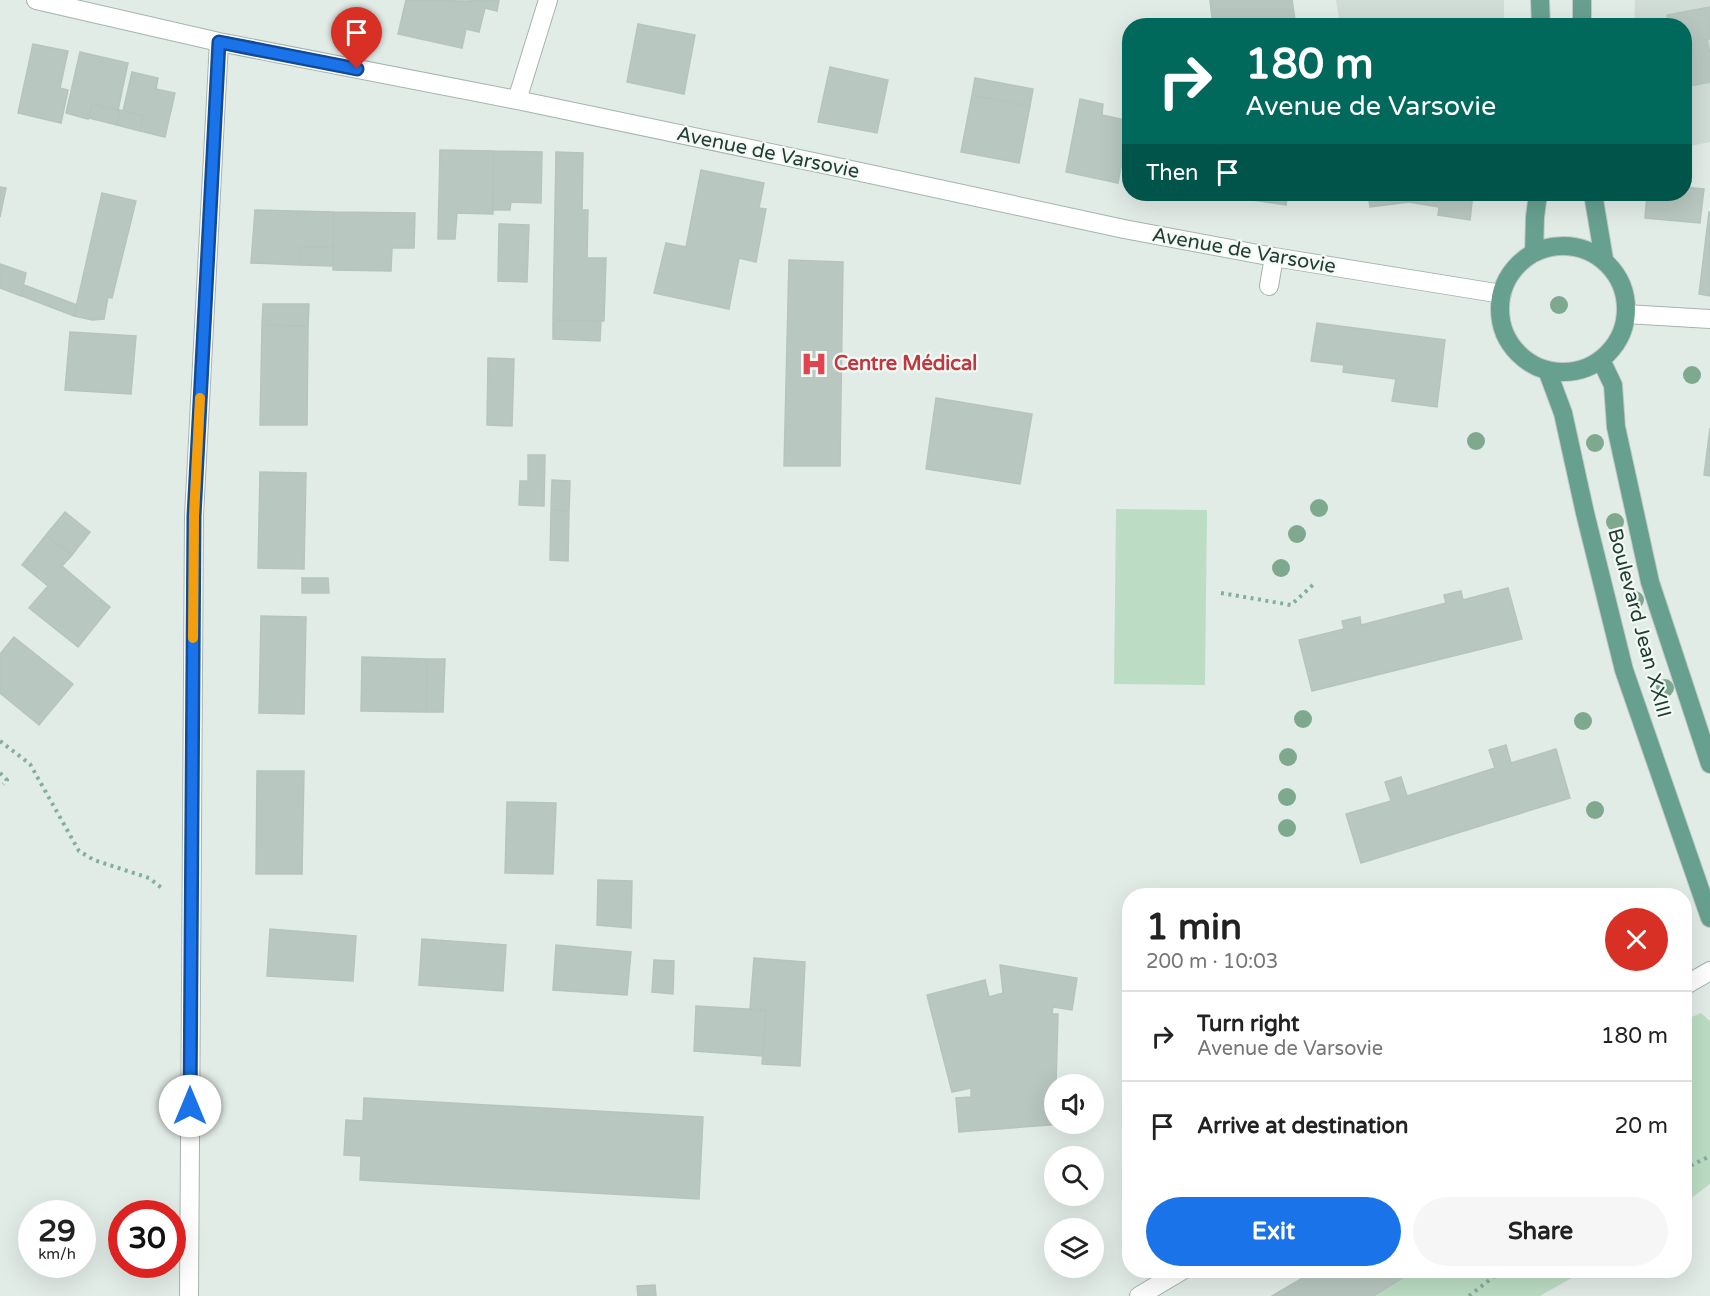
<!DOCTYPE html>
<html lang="en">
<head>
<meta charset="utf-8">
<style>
  :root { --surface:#fff; --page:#f6f6f6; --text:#222; --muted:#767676; --line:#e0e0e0; --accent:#1a73e8 }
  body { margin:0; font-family:"Varela Round",sans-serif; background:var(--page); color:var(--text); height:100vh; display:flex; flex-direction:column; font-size:22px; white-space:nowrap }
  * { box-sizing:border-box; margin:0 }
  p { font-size:20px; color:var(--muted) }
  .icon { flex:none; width:33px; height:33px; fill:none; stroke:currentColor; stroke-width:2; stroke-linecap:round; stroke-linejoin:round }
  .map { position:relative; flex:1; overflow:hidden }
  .panel { position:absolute; left:1122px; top:888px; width:570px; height:390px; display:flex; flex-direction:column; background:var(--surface); border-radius:24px; box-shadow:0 6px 24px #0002 }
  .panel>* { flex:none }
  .hud { position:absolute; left:1122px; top:18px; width:570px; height:183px; border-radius:24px; box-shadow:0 6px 24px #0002; background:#00695c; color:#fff; overflow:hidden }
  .buttons { position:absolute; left:1044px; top:1074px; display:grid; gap:12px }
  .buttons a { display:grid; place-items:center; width:60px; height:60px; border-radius:50%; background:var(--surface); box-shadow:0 6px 24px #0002; font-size:30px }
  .speed { position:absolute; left:18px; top:1200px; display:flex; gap:12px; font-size:30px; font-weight:700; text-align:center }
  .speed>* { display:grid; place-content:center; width:78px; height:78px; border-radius:50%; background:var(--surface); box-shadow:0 6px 24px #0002; line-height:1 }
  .speed small { font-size:15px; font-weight:400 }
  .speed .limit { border:9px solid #d22; background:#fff; color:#111 }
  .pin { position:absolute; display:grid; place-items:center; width:51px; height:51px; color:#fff; margin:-62px -26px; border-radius:50% 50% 50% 0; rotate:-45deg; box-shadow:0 0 6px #0007 }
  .pin .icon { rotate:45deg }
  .me { position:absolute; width:66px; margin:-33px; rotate:0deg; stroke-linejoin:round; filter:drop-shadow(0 0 4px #0008) }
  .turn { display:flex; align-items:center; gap:21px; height:126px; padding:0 24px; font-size:27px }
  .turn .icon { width:78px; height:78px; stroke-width:2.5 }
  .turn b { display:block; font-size:42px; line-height:51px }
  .then { display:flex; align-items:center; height:57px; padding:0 24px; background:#0003; gap:12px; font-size:22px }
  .round { display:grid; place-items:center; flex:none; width:63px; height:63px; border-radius:32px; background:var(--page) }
  .overview { display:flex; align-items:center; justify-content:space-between; height:102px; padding:0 24px }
  h1 { font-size:36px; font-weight:700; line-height:45px }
  .action { display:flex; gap:12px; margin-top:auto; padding:12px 24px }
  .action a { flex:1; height:69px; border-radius:36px; background:var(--accent); color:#fff; font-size:24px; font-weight:700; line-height:69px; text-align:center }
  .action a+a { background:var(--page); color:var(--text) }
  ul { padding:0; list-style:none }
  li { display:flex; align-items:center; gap:18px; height:90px; padding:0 24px; border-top:2px solid var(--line) }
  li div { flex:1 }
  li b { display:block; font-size:22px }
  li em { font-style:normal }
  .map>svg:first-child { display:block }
  .built { fill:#d0dcd6 }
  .green { fill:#bcddc3 }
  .building { fill:#b8c7c0; stroke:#b5c5be; stroke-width:1.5 }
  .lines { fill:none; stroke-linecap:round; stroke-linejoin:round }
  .minor-casing { stroke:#a5b4ae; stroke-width:20 }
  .major-casing { stroke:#c1c9c6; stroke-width:20 }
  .path { stroke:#83afa0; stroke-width:4; stroke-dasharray:3 4.5; stroke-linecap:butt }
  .minor { stroke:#fff; stroke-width:18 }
  .major { stroke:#68a090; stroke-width:18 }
  .tree { fill:#7fa98e }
  .route-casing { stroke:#114b97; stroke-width:15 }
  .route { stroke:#1a73e8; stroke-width:10 }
  .slow { stroke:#f59e0b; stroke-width:10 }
  .labels { text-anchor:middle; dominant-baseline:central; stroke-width:4.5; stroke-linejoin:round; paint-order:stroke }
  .street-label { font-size:20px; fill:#233d35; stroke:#f3f9f5 }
  .health-label { font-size:20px; font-weight:bold; fill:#be3a42; stroke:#f3f9f5; text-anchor:start }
</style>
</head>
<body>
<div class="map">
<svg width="1710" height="1296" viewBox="0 0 1710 1296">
  <rect width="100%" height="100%" fill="#e2ece7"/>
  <path class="built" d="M 1336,0 L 1504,0 L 1504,25 L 1340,25 Z
    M 1635,0 L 1710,0 L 1710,142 L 1685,147 L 1684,26 L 1634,26 Z"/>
  <path class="green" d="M 1116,509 L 1207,510 L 1205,685 L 1114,684 Z
    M 1701,1013 L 1710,1021 L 1710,1184 L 1685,1203 L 1684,1113 L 1688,1111 L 1684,1104 L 1685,1020 Z
    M 1416,1271 L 1584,1271 L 1540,1296 L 1373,1296 Z"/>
  <path class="building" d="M 406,0 L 465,1 L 499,0 L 497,11 L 485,8 L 479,32 L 466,29 L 462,48 L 398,34 Z
    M 1210,0 L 1292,0 L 1296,26 L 1213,26 Z
    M 1710,7 L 1710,39 L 1707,39 L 1710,54 L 1710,82 L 1684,87 L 1684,26 L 1668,26 L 1667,15 Z
    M 638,24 L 695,35 L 684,94 L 627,82 Z
    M 33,44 L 68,51 L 60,88 L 68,90 L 61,123 L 18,113 Z
    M 80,52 L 128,63 L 118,110 L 92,104 L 88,119 L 66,113 Z
    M 830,67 L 888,80 L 877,133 L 818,122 Z
    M 132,72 L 158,78 L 156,89 L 175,93 L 165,137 L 140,131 L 144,116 L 123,111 Z
    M 975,78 L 1033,89 L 1030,106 L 972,95 Z
    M 972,95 L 1030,106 L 1019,163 L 961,152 Z
    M 1080,99 L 1103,104 L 1102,115 L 1130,121 L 1118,183 L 1066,172 Z
    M 92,104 L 120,110 L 117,125 L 89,118 Z
    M 120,110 L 144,116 L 140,131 L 117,125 Z
    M 440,150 L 494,151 L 493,214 L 457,213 L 455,239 L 438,239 Z
    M 494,151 L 542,152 L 541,203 L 511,202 L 510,210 L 492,210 Z
    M 556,152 L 583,153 L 582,210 L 588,210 L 587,258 L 606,258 L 604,321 L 553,320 Z
    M 701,170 L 764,183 L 759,208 L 766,209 L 756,262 L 739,258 L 729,309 L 654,293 L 666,243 L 686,247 Z
    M 0,187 L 6,188 L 0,217 Z
    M 1684,187 L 1704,189 L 1700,223 L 1645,218 L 1647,194 L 1684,194 Z
    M 102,193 L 136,201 L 112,298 L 108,297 L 104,319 L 92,320 L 74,316 Z
    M 1224,194 L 1288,194 L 1286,205 L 1233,197 L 1233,195 Z
    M 1368,194 L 1408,194 L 1409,202 L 1370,207 Z
    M 1408,194 L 1473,194 L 1470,220 L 1438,215 L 1439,207 L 1409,202 Z
    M 255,210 L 334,212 L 334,247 L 300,247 L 300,265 L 251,263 Z
    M 334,212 L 415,213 L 414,248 L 392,248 L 391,271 L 333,270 Z
    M 1709,212 L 1710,212 L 1710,296 L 1699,294 Z
    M 499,224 L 529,225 L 527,282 L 498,281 Z
    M 300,247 L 334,247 L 333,266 L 300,265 Z
    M 789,260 L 843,262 L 840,466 L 784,466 Z
    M 0,264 L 26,273 L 21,296 L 0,288 Z
    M 24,285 L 77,305 L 74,316 L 22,296 Z
    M 263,304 L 309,304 L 308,326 L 262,325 Z
    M 553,320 L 601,321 L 600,341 L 553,339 Z
    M 1317,323 L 1445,340 L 1437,407 L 1392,401 L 1396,379 L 1343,372 L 1344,365 L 1311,361 Z
    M 262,325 L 308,326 L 307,425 L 260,425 Z
    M 70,332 L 136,336 L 131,394 L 65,390 Z
    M 488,358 L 514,359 L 512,426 L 487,425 Z
    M 936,398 L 1032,414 L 1020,484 L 926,469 Z
    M 1710,428 L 1710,476 L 1704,475 Z
    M 528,455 L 545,455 L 544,506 L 519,505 L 520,481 L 528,481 Z
    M 260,472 L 306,473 L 304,569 L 258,568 Z
    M 552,480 L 570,481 L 569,511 L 551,510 Z
    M 551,510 L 569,511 L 568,561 L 550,560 Z
    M 65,512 L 90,532 L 72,555 L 46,535 Z
    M 46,535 L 72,555 L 62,566 L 110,607 L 78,647 L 29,608 L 48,586 L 22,565 Z
    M 302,578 L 328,578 L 329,593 L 302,593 Z
    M 1508,588 L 1522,639 L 1312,691 L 1299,640 L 1344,629 L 1342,621 L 1360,617 L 1361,625 L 1446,603 L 1444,595 L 1461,591 L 1463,600 Z
    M 261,616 L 306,617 L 304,714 L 259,713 Z
    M 14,637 L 73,684 L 39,725 L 0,693 L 0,654 Z
    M 362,657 L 427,659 L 426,712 L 361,711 Z
    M 427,659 L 445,659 L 443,712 L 426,712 Z
    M 1506,745 L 1511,763 L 1556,749 L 1570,798 L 1361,863 L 1346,814 L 1391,801 L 1385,782 L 1401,777 L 1407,796 L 1495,768 L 1489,750 Z
    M 257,771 L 304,771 L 302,874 L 256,874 Z
    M 507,802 L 556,803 L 553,874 L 505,873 Z
    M 598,880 L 632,881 L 631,928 L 597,925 Z
    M 270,929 L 356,936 L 353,981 L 267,976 Z
    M 422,939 L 506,945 L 503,991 L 419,985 Z
    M 556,945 L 631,952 L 627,995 L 553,990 Z
    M 754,958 L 805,962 L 800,1066 L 762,1064 L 766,1010 L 750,1009 Z
    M 654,960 L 674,961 L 673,994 L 652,992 Z
    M 1000,965 L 1077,978 L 1072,1010 L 1053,1007 L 1052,1014 L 1058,1014 L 1056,1084 L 1050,1083 L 1051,1091 L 1054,1090 L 1054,1124 L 1063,1124 L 959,1132 L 956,1098 L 971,1097 L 971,1088 L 952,1092 L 927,995 L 985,980 L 989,997 L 1003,993 Z
    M 696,1006 L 766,1010 L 763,1056 L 694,1051 Z
    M 364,1098 L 703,1117 L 699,1199 L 360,1180 L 361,1156 L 344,1155 L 346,1120 L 363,1121 Z
    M 1316,1270 L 1416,1270 L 1373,1296 L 1272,1296 Z
    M 655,1285 L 656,1296 L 638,1296 L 637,1286 Z"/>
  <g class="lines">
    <g class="minor-casing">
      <path id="minor" d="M 36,0 L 219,42 L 517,100 L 842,168 L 1124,229 L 1274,257 L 1502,294
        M 517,100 L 548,0
        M 1269,286 L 1274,257
        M 1626,314 L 1710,319
        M 1684,986 L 1710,971
        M 189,1296 L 194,516 L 219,42
        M 1139,1296 L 1183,1270"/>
    </g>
    <g class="major-casing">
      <path id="major" d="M 1540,0 L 1541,26
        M 1582,0 L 1582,26
        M 1593,194 L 1604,259
        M1500 309a63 63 0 1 1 126 0a63 63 0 1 1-126 0Z
        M 1534,253 L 1535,217 L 1538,194
        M 1601,360 L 1613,385 L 1616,427 L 1650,582 L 1710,764
        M 1547,370 L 1563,413 L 1585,513 L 1624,670 L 1710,918"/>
    </g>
    <path class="path" d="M 1221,593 L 1291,605 L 1315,583
      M 0,741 L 30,764 L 79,851 L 94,860 L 149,878 L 163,889
      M 0,773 L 7,780 L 3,784
      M 1684,1169 L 1710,1156
      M 1469,1296 L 1502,1270"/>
    <use href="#minor" class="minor"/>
    <use href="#major" class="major"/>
  </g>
  <g class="tree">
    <circle cx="1559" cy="305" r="9"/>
    <circle cx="1692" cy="375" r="9"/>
    <circle cx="1476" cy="441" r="9"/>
    <circle cx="1595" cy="443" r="9"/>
    <circle cx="1319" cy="508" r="9"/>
    <circle cx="1615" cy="522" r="9"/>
    <circle cx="1297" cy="534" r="9"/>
    <circle cx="1281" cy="568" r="9"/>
    <circle cx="1635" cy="600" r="9"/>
    <circle cx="1665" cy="688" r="9"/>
    <circle cx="1303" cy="719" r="9"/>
    <circle cx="1583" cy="721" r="9"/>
    <circle cx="1288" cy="757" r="9"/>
    <circle cx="1287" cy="797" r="9"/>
    <circle cx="1595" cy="810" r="9"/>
    <circle cx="1287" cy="828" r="9"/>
  </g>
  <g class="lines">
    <g class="route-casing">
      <path id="route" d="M 190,1106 L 194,516 L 219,42 L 357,69"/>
    </g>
    <use href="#route" class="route"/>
    <path class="slow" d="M 193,638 L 194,516 L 200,398"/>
  </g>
  <defs>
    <g id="hospital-bare" transform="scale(2.07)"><path d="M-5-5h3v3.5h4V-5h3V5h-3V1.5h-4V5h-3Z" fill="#e0444e" stroke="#f3f9f5" stroke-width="2.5" paint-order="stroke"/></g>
  </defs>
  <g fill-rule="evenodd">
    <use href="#hospital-bare" x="814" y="364"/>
  </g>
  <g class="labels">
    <g class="street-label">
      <text transform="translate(768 153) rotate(12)">Avenue de Varsovie</text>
      <text transform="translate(1244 251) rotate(10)">Avenue de Varsovie</text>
      <text transform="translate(1639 623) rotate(75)">Boulevard Jean XXIII</text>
    </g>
    <g class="health-label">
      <text x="834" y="364">Centre Médical</text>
    </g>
  </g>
</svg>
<div class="buttons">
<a><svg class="icon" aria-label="sound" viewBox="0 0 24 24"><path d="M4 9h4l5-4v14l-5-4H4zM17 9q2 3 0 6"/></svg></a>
<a><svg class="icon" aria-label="search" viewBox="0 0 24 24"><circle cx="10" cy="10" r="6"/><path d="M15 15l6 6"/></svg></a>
<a><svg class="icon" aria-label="layers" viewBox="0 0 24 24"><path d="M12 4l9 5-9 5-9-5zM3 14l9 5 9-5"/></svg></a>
</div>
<div class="speed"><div>29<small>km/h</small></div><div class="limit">30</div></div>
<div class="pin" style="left:357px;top:69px;background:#d93025"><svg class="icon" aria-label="arrive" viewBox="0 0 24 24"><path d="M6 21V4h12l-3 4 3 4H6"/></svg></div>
<svg class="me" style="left:190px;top:1106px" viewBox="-20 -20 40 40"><circle r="19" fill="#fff"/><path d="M0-13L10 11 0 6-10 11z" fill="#1a73e8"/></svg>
<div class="hud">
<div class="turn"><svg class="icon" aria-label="right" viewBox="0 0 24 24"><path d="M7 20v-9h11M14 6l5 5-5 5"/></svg><div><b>180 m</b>Avenue de Varsovie</div></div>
<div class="then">Then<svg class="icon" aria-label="arrive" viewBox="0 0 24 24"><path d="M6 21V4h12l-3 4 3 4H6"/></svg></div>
</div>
<section class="panel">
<div class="overview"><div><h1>1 min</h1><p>200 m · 10:03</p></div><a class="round" style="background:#d93025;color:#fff"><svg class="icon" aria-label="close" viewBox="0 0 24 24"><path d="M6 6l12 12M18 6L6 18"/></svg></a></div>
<ul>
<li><svg class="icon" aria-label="right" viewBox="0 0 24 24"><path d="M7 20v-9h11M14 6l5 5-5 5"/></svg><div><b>Turn right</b><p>Avenue de Varsovie</p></div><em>180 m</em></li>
<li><svg class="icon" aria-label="arrive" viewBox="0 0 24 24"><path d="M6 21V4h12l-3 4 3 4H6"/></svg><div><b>Arrive at destination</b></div><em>20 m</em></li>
</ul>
<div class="action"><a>Exit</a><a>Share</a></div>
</section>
</div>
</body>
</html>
